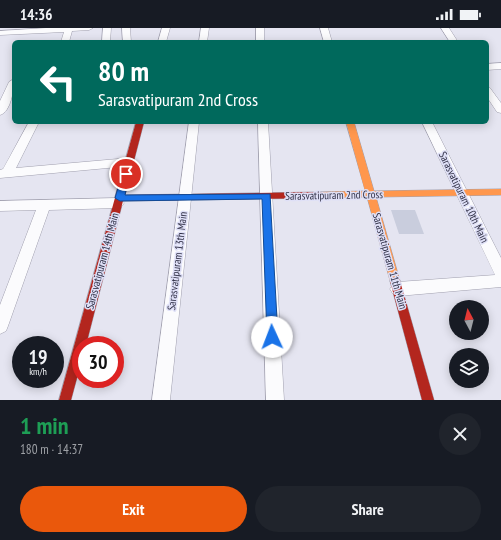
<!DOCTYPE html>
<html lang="en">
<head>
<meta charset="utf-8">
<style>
  :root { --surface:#171b24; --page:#20242c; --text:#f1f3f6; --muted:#9ea1a6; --accent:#ea580c }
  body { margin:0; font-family:"PT Sans Narrow",sans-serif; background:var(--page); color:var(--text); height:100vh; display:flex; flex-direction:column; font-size:15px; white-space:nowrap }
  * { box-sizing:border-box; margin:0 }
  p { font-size:13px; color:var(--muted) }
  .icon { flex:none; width:22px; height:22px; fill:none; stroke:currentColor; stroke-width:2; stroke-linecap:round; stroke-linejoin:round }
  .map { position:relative; height:372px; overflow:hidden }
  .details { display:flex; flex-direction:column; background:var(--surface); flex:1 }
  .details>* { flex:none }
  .top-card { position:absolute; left:12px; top:12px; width:477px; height:84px; border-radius:6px; box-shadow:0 2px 10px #0003; background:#00695c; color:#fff; overflow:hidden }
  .needle { width:26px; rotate:353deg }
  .controls { position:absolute; left:449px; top:272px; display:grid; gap:8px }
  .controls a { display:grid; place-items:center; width:40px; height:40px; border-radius:50%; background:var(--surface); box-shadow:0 2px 10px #0003; font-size:20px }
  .speed { position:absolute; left:12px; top:308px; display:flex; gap:8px; font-size:20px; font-weight:700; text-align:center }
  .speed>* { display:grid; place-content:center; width:52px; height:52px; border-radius:50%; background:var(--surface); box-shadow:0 2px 10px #0003; line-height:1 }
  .speed small { font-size:10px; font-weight:400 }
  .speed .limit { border:6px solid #d22; background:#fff; color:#111 }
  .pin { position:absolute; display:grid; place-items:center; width:34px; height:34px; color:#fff; margin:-17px; border:2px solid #fff; border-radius:50%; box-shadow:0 1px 4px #0007 }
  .me { position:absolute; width:44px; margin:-22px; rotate:358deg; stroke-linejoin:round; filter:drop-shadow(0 0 3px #0008) }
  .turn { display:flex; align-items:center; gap:14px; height:84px; padding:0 20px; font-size:18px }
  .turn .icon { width:52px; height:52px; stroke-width:2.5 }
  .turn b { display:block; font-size:28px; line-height:34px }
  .round { display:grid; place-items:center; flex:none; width:42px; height:42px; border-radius:21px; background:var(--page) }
  .summary { display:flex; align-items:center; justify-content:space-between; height:68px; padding:0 20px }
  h1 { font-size:24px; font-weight:700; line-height:30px; color:#1e9e55 }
  .action { display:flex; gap:8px; margin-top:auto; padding:8px 20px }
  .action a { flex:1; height:46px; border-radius:24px; background:var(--accent); color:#fff; font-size:16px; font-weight:700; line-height:46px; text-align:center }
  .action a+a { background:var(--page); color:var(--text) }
  .status { display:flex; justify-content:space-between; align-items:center; height:28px; padding:0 20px; background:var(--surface); direction:ltr }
  .status svg { height:11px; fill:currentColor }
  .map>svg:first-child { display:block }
  .building { fill:#c9cddd }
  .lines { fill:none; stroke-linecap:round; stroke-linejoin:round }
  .street-casing { stroke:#a09fae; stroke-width:1 }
  .slow-casing { stroke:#a09fae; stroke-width:1 }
  .jam-casing { stroke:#a09fae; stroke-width:1 }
  .street { fill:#fbfbfd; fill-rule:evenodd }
  .slow { fill:#ff974d; fill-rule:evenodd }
  .jam { fill:#b3261e; fill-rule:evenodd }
  .route { fill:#1a73e8; stroke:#114b97 }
  .labels { text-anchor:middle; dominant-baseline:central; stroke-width:3; stroke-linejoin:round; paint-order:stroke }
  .street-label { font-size:11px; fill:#303046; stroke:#dfe0f7 }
</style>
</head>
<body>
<div class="status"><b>14:36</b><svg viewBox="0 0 49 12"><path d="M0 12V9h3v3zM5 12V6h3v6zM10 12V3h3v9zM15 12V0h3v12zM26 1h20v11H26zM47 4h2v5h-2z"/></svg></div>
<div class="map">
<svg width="501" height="372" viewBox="0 0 501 372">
  <rect width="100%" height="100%" fill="#e5e5f1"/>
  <path class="building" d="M 391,182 L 415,182 L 424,206 L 399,206 Z"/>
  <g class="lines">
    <g class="street-casing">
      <path id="street" d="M 46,0 L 93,0 L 89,2 L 72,3 L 69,14 L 61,14 L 64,4 L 0,7 L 0,3 Z
        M 103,0 L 111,0 L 110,14 L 102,14 Z
        M 122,0 L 130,0 L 131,14 L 123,14 Z
        M 162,0 L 170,0 L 166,14 L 158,14 Z
        M 201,0 L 209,0 L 207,14 L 199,14 Z
        M 256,0 L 264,0 L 264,14 L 256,14 Z
        M 320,0 L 328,0 L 332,14 L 324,14 Z
        M 441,0 L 449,0 L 458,14 L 450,14 Z
        M 501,35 L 501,41 L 487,42 L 487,36 Z
        M 14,51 C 14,61 11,84 0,87 L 0,73 L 9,54 Z
        M 487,59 L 490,60 L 501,75 L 501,85 L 497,84 L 487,69 Z
        M 29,94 L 39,94 L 16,140 L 129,130 L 133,131 L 135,134 L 133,137 L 129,138 L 0,150 L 0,142 L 3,141 Z
        M 189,94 L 199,94 L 170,372 L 152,372 Z
        M 258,94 L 268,94 L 284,372 L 266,372 Z
        M 422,94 L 432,94 L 501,230 L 501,259 L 398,268 L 393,266 L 390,261 L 393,256 L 398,254 L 495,247 Z
        M 118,170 L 122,172 L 124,175 L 122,178 L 118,180 L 49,182 L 8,298 L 6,303 L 0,306 L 0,277 L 36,182 L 0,183 L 0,173 Z"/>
    </g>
    <g class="slow-casing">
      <path id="slow" d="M 346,94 L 354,94 L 374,163 L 501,161 L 501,167 L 376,169 L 400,253 L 399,256 L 395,257 L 391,256 L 367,169 L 321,170 L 317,167 L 321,164 L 365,163 Z"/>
    </g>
    <g class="jam-casing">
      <path id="jam" d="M 136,94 L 144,94 L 125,167 L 321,164 L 325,167 L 321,170 L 123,173 L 86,317 L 81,317 L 81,335 L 71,372 L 59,372 Z
        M 395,249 L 399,250 L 400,253 L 434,372 L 422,372 L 390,253 L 391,250 Z"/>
    </g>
    <use href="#street" class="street"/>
    <use href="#slow" class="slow"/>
    <use href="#jam" class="jam"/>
  </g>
  <path class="route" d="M 126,143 L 130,146 L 125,167 L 270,166 L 278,309 L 276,313 L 272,315 L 268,313 L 267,309 L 262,171 L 120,173 L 115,170 L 122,146 Z"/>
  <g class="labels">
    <g class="street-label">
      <text transform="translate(334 167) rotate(-1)">Sarasvatipuram 2nd Cross</text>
      <text transform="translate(464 169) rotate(64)">Sarasvatipuram 10th Main</text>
      <text transform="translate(102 233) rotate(-75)">Sarasvatipuram 14th Main</text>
      <text transform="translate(177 233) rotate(-83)">Sarasvatipuram 13th Main</text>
      <text transform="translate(390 233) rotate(74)">Sarasvatipuram 11th Main</text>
    </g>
  </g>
</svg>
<div class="controls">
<a><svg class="needle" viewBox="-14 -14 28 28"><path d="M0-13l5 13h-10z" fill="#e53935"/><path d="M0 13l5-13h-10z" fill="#9ea1a6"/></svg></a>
<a><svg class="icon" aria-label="layers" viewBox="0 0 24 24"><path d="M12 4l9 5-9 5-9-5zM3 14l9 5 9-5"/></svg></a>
</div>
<div class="speed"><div>19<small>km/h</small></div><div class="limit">30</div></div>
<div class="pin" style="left:126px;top:146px;background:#d93025"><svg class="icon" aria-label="arrive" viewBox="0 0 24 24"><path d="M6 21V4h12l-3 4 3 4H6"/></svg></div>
<svg class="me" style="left:272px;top:309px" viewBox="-20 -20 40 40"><circle r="19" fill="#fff"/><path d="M0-13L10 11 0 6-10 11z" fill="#1a73e8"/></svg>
<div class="top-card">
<div class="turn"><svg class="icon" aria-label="left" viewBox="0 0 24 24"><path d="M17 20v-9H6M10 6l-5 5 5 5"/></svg><div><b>80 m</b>Sarasvatipuram 2nd Cross</div></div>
</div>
</div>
<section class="details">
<div class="summary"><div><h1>1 min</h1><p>180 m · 14:37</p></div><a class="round"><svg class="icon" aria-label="close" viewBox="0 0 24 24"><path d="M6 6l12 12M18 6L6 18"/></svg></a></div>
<div class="action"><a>Exit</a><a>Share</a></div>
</section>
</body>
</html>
